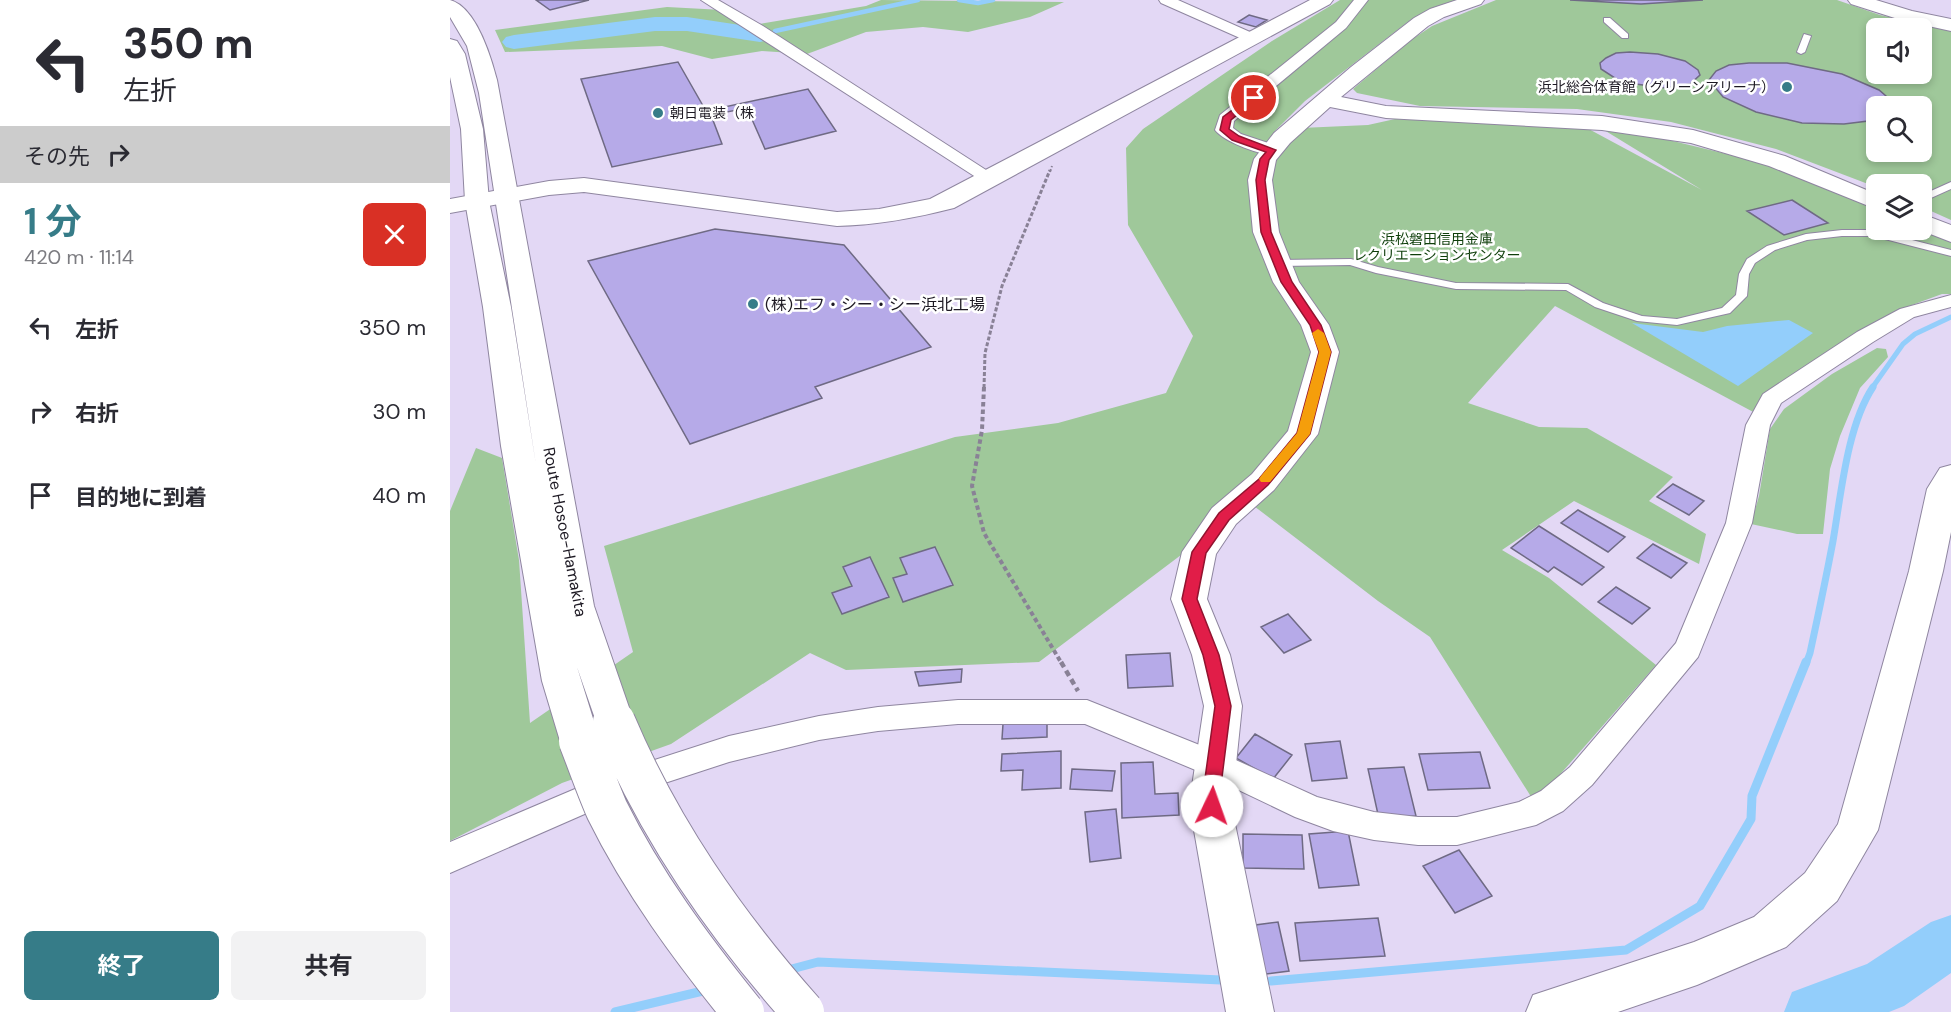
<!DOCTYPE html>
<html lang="ja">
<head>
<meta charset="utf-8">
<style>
  :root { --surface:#fff; --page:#f2f2f3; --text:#2b2b33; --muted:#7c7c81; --accent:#367c88 }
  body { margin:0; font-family:"DM Sans","Noto Sans JP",sans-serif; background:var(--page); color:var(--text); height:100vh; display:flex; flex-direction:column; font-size:22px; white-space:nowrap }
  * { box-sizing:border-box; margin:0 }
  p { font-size:20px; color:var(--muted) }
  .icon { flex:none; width:33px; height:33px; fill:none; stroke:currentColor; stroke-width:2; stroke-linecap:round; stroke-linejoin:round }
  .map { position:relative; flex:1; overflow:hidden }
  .sheet { display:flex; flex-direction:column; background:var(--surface); width:450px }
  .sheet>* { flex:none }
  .top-card { background:#fff; color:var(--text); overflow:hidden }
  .controls { position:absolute; left:1416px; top:18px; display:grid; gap:12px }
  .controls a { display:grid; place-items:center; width:66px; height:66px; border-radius:9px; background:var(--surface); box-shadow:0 3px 9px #0003; font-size:30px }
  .pin { position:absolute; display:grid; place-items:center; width:51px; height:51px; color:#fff; margin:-26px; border:3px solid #fff; border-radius:50%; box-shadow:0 2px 6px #0007 }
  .me { position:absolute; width:66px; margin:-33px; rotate:3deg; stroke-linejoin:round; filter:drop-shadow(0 0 4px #0008) }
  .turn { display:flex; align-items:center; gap:21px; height:126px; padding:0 24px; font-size:27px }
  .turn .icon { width:78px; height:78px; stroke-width:2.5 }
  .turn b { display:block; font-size:42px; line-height:51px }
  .then { display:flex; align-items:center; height:57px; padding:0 24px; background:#0003; gap:12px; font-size:22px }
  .round { display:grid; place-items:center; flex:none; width:63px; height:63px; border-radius:9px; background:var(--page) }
  .summary { display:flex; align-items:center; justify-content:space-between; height:102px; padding:0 24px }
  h1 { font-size:36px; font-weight:700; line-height:45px; color:var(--accent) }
  .primary-button { display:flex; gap:12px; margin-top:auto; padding:12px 24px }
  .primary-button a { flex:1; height:69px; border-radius:9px; background:var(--accent); color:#fff; font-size:24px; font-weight:700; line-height:69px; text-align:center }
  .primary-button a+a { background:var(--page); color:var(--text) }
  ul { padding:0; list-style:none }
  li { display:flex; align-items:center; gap:18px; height:84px; padding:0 24px }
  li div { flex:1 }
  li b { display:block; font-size:22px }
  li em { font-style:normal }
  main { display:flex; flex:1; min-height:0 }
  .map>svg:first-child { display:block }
  .green { fill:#9fc89a; fill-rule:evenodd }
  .water { fill:#93cefb }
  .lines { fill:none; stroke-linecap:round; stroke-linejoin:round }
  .stream-far3 { stroke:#93cefb; stroke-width:4.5 }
  .stream-far2 { stroke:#93cefb; stroke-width:5 }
  .stream-far1 { stroke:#93cefb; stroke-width:7 }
  .stream { stroke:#93cefb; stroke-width:9 }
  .river { fill:#93cefb; fill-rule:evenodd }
  .building { fill:#b6aae8; stroke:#6f6a84; stroke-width:1.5 }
  .service-casing { stroke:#8f86a0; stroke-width:2 }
  .minor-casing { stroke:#8f86a0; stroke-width:2 }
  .tertiary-casing { stroke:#8f86a0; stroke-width:2 }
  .secondary-casing { stroke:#8f86a0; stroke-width:2 }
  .path-far3 { stroke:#898196; stroke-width:2; stroke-dasharray:3 2; stroke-linecap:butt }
  .path-far2 { stroke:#898196; stroke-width:3; stroke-dasharray:4 2; stroke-linecap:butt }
  .path-far1 { stroke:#898196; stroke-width:4; stroke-dasharray:4.5 3; stroke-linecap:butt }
  .path { stroke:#898196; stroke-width:4.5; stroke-dasharray:6 4; stroke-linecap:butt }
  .service { fill:#fff; fill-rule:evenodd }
  .minor { fill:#fff; fill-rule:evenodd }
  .tertiary { fill:#fff; fill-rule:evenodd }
  .secondary { fill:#fff; fill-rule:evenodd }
  .secondary-bridge-casing { stroke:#8f86a0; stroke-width:44; stroke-linecap:butt }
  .secondary-bridge { stroke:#fff; stroke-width:42 }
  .route { fill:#e11d48; stroke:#92132f; stroke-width:1.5 }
  .slow { fill:#f59e0b }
  .poi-dot { fill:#367c88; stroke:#fff; stroke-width:2 }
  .labels { text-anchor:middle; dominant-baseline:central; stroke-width:5; stroke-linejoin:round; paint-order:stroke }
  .far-poi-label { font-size:14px; fill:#1d1923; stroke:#fff; text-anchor:end }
  .far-park-label { font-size:14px; fill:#0f3f0b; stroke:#fff }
  .poi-label { font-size:16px; fill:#1d1923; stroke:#fff; text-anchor:start }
  .street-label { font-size:16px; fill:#1d1923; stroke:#fff }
</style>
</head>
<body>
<main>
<section class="sheet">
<div class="top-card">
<div class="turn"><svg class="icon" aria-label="left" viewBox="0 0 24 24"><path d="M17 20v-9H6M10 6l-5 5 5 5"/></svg><div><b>350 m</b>左折</div></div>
<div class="then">その先<svg class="icon" aria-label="right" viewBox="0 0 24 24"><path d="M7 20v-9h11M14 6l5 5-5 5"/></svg></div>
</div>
<div class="summary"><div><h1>1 分</h1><p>420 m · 11:14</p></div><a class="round" style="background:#d93025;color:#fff"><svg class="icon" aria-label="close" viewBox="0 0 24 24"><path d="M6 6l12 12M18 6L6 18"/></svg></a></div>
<ul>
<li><svg class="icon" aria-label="left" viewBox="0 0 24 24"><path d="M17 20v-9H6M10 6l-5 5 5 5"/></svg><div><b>左折</b></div><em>350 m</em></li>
<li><svg class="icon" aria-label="right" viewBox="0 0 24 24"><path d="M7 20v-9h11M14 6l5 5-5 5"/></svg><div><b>右折</b></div><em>30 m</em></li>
<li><svg class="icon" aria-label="arrive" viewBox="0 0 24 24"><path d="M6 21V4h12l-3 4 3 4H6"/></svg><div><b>目的地に到着</b></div><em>40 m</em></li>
</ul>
<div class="primary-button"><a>終了</a><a>共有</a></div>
</section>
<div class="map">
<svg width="1501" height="1012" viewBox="0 0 1501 1012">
  <rect width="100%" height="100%" fill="#e3d8f5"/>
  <path class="green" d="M 431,0 L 614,2 L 580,17 L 518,32 L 473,27 L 416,32 L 357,54 L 312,51 L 262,59 L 212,46 L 55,52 L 45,30 L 217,7 L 273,10 L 303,25 L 416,6 Z
    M 890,0 L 1012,0 L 963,18 L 855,101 L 825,131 L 797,181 L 822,203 C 819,161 825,159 851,128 L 918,125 L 945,119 L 1135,127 L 1252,190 L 1154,130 L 1202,136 L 1310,162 L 1426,208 L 1426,230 L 1472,230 L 1501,241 L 1501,294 L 1492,294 L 1451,309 L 1307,414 L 1105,306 L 1018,403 L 1089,427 L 1137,428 L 1223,477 L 1199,501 L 1256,534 L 1249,564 L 1124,501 L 1052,550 L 1099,578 L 1206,665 L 1085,803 L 980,637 L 928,601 L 800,503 L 589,662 L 396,670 L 360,653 L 221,744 L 112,783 L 0,841 L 0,511 L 26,448 L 52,458 L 69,560 L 80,723 L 183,652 L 154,546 L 505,437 L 608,423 L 716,393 L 743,336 L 678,225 L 676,148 L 693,129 L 822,41 Z
    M 1046,0 L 1387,0 L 1430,15 L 1501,31 L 1501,220 L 1472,207 L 1472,184 L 1426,184 L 1426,187 L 1326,149 L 1221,122 L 1127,109 L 970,106 L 907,93 L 903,89 L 961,40 L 982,26 ZM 1426,28 L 1472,28 L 1472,74 L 1426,74 ZM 1426,106 L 1472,106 L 1472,152 L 1426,152 Z
    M 1427,348 L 1436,349 L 1438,357 L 1410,388 L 1390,436 L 1380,469 L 1373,534 L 1347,534 L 1301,524 L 1309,496 L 1320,429 L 1334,409 L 1382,374 Z"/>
  <path class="water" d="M 1339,320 L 1363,333 L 1288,386 L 1182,323 L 1253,332 L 1277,326 Z"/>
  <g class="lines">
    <path class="stream-far3" d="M 509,0 L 528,3 L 543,0
      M 325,31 L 468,0"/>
    <path class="stream-far2" d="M 1422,388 L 1453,344 L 1465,334 L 1501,317"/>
    <path class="stream-far1" d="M 1356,664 L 1360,653 C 1368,616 1376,578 1383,541 C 1391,495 1397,426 1423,387"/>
    <path class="stream" d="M 334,971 L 368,962 L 771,980
      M 821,981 L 1176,950 L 1250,906 L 1301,819 L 1302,796 L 1356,662
      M 165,1012 L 257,990"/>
    <path class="river" d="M 205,17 L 237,17 L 310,28 L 318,30 L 322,35 L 318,40 L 310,42 L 237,31 L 205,31 L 64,49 L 56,47 L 52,42 L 56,37 L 64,35 Z
      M 1501,915 L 1501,973 L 1454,1006 L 1439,1012 L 1334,1012 L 1342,992 L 1417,964 L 1481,922 Z"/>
  </g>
  <path class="building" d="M 86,0 L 139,0 L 100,10 Z
    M 1120,0 L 1253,0 L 1191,4 Z
    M 799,15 L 817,20 L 806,27 L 788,22 Z
    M 1180,52 L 1208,54 L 1235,61 L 1248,70 L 1250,75 L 1240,84 L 1215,88 L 1171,82 L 1151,69 L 1150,63 L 1156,58 L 1166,53 Z
    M 228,62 L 256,111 L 358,89 L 386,131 L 315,149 L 297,108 L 261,115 L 272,144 L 162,167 L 131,79 Z
    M 1299,63 L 1337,63 L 1392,74 L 1429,90 L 1436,96 L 1442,106 L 1426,106 L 1426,120 L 1394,124 L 1352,123 L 1306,112 L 1273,97 L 1259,80 L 1266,71 L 1279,65 Z
    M 1342,200 L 1378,223 L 1334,235 L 1297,211 Z
    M 265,229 L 394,245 L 481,347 L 365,387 L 372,398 L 240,444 L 138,261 Z
    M 1223,484 L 1254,501 L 1239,515 L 1207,497 Z
    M 1128,510 L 1175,537 L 1158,552 L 1111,523 Z
    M 1089,526 L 1154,567 L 1132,585 L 1104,567 L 1098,572 L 1061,548 Z
    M 1203,544 L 1237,563 L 1221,578 L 1187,558 Z
    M 485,547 L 503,585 L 453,602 L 443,578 L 457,574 L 450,558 Z
    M 420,557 L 439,597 L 392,614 L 382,593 L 402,586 L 393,567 Z
    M 1166,587 L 1200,608 L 1182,624 L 1148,602 Z
    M 838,614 L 861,640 L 834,653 L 811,627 Z
    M 720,653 L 723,686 L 678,688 L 676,655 Z
    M 512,669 L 511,682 L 469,686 L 465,672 Z
    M 597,722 L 597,737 L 552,739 L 553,724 Z
    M 805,734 L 842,755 L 823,779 L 786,758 Z
    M 890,741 L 897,778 L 862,781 L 855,744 Z
    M 611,751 L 611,788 L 572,790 L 573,770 L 551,771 L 552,754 Z
    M 1030,752 L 1040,788 L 978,790 L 969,754 Z
    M 703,762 L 705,794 L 728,793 L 729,815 L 672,818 L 671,763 Z
    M 954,767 L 966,816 L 929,819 L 918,769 Z
    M 622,769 L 665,771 L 662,791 L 620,789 Z
    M 666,809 L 671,858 L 640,862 L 635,812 Z
    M 898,831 L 909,885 L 869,888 L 859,834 Z
    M 793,834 L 852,835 L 854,869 L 793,868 Z
    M 1009,850 L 1042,896 L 1005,913 L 973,866 Z
    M 928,918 L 935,956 L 850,961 L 845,923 Z
    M 828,922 L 839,971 L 808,975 L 798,926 Z"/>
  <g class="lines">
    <g class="service-casing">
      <path id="service" d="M 1154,18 L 1160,18 L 1178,34 L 1178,38 L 1172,38 L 1154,22 Z
        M 1354,34 L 1361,36 L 1355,52 L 1351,54 L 1347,52 Z
        M 1501,182 L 1501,189 L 1472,202 L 1472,195 Z
        M 1392,230 L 1423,230 L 1501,250 L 1501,256 L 1423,236 L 1392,236 L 1357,240 L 1325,250 L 1305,263 L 1299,274 L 1297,296 L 1280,313 L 1227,325 L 1187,321 L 1145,307 L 1116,290 L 1006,289 L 926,273 L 900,265 L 829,266 L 824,263 L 829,260 L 901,259 L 928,267 L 1006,283 L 1118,284 L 1153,303 L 1192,316 L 1227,319 L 1272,308 L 1286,295 L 1289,274 L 1297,259 L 1317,246 L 1356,234 Z"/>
    </g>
    <g class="minor-casing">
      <path id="minor" d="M 251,0 L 268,0 L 313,26 L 550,179 L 547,183 L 535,183 Z
        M 709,0 L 728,0 L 809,36 L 812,39 L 809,42 L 799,42 L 711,3 Z
        M 904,0 L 918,0 L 896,28 L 784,121 L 783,128 L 791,134 L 827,146 L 830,150 L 827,154 C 813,157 774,142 765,130 L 770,115 L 886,22 Z
        M 1501,295 L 1501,307 L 1464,317 L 1423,342 L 1331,403 L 1320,425 L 1302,523 L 1248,657 L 1142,785 L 1113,811 L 1086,825 L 1007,845 L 968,845 L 924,840 L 883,831 L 845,817 L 755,774 L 635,724 L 508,724 L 428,731 L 369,740 L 279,762 L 178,795 L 0,873 L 0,842 L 158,775 L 279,736 L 369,716 L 428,707 L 508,700 L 637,700 L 777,756 L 867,797 L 924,812 L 968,817 L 1007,817 L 1069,802 L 1091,791 L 1120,767 L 1226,643 L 1276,523 L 1296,425 L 1313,394 L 1407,332 L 1450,309 Z"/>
    </g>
    <g class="tertiary-casing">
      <path id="tertiary" d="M 860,0 L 883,0 L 880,4 L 504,208 C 465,218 427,225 387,226 L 134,192 L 99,195 L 0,213 L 0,199 L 99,181 L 134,178 L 387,212 L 429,209 L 480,199 Z
        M 1007,0 L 1034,0 L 1031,4 L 994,17 L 978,26 L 891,97 L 936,106 L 1152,116 L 1243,130 L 1335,156 L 1426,194 L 1426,209 L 1319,166 L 1241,143 L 1152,130 L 936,118 L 880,107 L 840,143 L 826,160 L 822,180 L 829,232 L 849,282 L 879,325 L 889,352 L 868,434 L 824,490 L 786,524 L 766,554 L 757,599 L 780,655 L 792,706 L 783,793 L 784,819 L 824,1012 L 776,1012 L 742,819 L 741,793 L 754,706 L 742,655 L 721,599 L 732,552 L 762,508 L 802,474 L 838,431 L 861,352 L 851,325 L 823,282 L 803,232 L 798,180 L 804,159 L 824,133 L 901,67 L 964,18 L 980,9 Z
        M 1398,0 L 1426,0 L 1462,11 L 1501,19 L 1501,31 L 1451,20 L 1401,4 Z
        M 1472,214 L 1501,225 L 1501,242 L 1470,230 Z
        M 1501,465 L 1501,532 L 1493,571 L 1428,830 L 1387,901 L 1336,947 L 1247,985 L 1168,1012 L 1076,1012 L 1083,995 L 1244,942 L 1304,917 L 1355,873 L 1388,824 L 1459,571 L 1477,489 L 1490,468 Z"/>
    </g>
    <g class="secondary-casing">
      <path id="secondary" d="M 0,0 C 26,7 41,57 47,80 L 144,606 L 184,722 L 178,733 L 164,738 L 150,733 L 127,667 L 150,741 L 144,753 L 130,757 L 116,753 L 110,741 L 92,681 L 51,446 L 33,307 L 15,201 L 11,129 L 0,77 L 0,39 L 7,41 L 15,54 L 33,129 L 39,201 L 61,307 L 86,465 L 29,93 L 17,46 L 0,17 Z"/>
    </g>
    <path class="path-far3" d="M 600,172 L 602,166"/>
    <path class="path-far2" d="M 534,388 L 535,353 L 552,286 L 600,170"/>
    <path class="path-far1" d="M 534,387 L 532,430 L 522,486 L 534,533 L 612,664"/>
    <path class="path" d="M 611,662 L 628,691"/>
    <use href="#service" class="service"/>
    <use href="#minor" class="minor"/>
    <use href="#tertiary" class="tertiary"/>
    <use href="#secondary" class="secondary"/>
    <g class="secondary-bridge-casing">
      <path id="secondary-bridge" d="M 164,722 C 210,831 275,924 353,1012
        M 130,741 C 139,764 147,787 157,810 C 193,883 242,949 293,1012"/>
    </g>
    <use href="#secondary-bridge" class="secondary-bridge"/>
  </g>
  <path class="route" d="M 801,96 L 808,98 L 781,120 L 779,129 L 789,136 L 826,150 L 819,160 L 815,180 L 821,232 L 842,282 L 871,325 L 881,352 L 860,434 L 818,485 L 779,520 L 756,553 L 747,599 L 769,655 L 781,706 L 770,793 L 771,806 L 769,811 L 762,813 L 756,811 L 753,793 L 765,706 L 753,655 L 732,599 L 742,552 L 769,513 L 809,479 L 847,433 L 869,352 L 860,325 L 831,282 L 811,232 L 806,180 L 810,159 L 816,152 L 782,140 L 770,130 L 773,117 Z"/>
  <path class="slow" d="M 868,329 L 874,333 L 881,352 L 860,434 L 820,482 L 811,482 L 809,479 L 811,476 L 847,433 L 869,352 L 862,333 Z"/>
  <g class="poi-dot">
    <circle cx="1337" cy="87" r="6"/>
    <circle cx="208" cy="113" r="6"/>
    <circle cx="303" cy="304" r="6"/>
  </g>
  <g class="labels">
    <g class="far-poi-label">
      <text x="1325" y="87">浜北総合体育館（グリーンアリーナ）</text>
      <text x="220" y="113" text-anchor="start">朝日電装（株</text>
    </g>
    <g class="far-park-label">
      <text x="987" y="239">浜松磐田信用金庫<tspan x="987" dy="16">レクリエーションセンター</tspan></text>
    </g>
    <g class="poi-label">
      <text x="315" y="304">(株)エフ・シー・シー浜北工場</text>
    </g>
    <g class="street-label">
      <text transform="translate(115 532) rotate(79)">Route Hosoe-Hamakita</text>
    </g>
  </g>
</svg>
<div class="controls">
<a><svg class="icon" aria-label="sound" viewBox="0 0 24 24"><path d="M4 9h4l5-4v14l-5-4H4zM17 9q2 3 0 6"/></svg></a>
<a><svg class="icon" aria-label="search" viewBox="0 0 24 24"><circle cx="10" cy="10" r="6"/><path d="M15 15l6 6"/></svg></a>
<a><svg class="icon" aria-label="layers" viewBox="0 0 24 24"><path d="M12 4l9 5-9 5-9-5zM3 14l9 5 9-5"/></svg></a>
</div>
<div class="pin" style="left:804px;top:98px;background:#d93025"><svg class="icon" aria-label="arrive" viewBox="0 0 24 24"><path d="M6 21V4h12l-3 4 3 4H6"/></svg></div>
<svg class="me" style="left:762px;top:806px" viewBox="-20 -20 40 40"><circle r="19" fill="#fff"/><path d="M0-13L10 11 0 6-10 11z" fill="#e11d48"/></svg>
</div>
</main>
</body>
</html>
